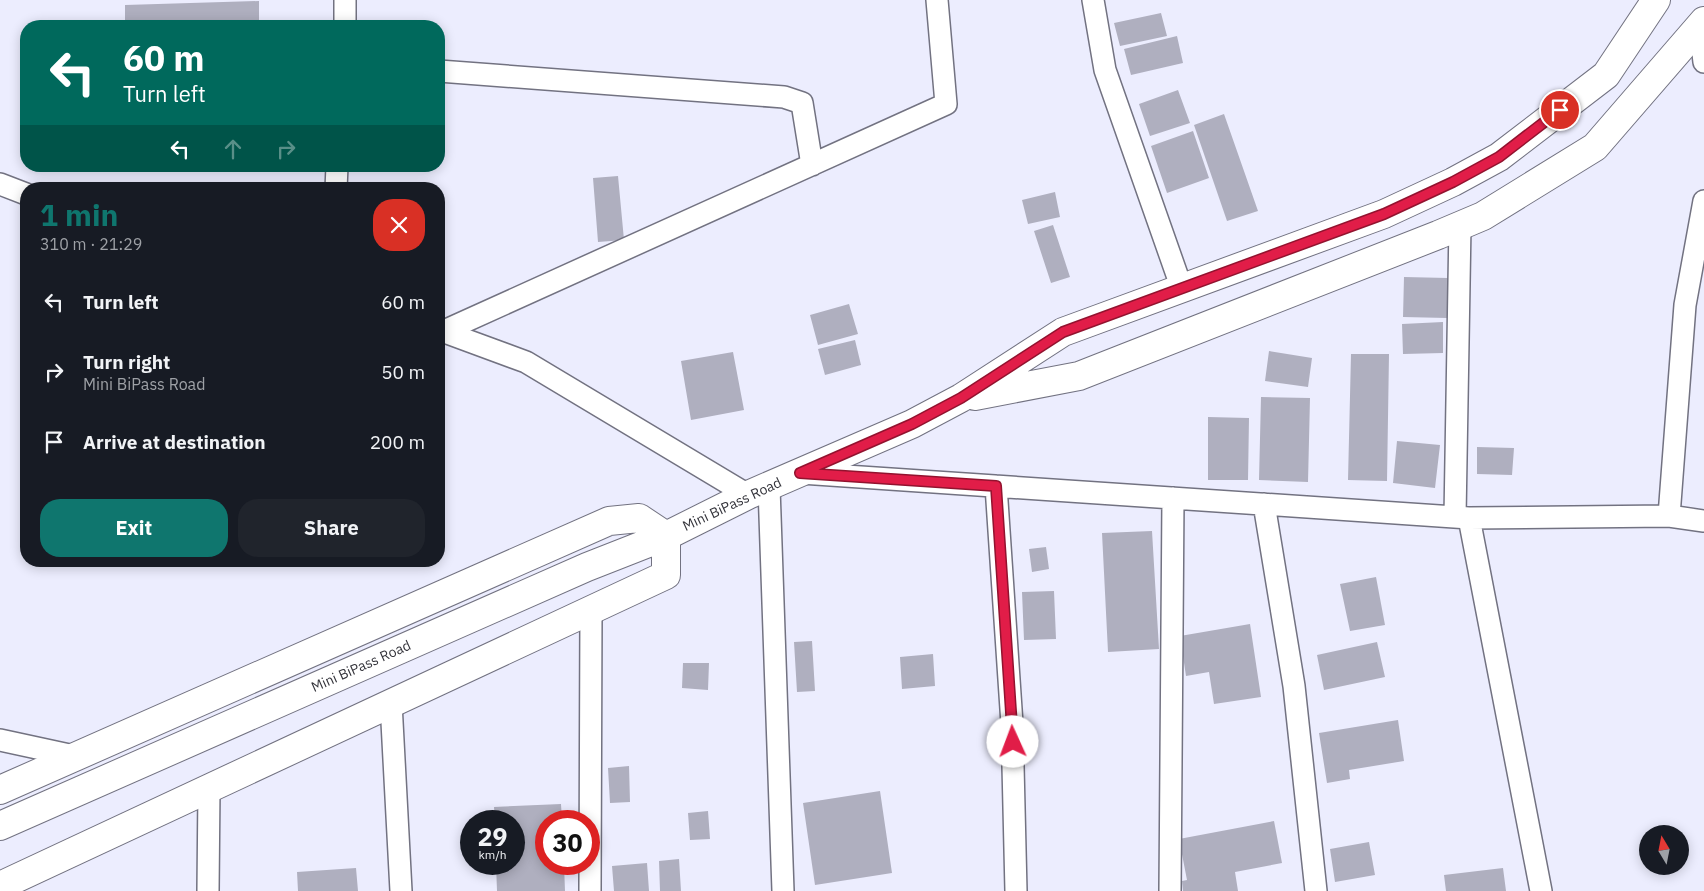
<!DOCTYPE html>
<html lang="en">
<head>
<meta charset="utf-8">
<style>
  :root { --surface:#171b24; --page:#20242c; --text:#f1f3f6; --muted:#9ea1a6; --accent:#0f766e }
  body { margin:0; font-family:"IBM Plex Sans",sans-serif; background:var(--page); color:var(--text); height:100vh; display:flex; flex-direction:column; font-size:19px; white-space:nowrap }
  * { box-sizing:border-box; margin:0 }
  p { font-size:16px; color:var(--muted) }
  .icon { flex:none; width:28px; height:28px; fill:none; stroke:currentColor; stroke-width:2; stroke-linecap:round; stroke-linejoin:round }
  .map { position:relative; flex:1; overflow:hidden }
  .drawer { position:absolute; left:20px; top:182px; width:425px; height:385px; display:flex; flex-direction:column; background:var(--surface); border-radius:20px; box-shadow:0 2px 12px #0003 }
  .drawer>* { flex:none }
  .hud { position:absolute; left:20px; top:20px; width:425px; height:152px; border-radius:20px; box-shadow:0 2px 12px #0003; background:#00695c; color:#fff; overflow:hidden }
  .needle { width:32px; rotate:350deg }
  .fabs { position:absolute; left:1639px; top:825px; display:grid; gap:10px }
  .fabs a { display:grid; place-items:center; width:50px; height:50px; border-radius:50%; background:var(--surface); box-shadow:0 2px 12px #0003; font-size:25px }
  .speed { position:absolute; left:460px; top:810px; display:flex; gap:10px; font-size:25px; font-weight:700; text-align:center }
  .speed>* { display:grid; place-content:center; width:65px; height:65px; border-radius:50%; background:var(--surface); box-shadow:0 2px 12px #0003; line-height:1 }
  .speed small { font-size:12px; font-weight:400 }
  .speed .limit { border:8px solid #d22; background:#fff; color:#111 }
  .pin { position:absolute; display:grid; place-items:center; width:42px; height:42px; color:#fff; margin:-21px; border:2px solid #fff; border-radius:50%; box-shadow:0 1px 5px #0007 }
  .me { position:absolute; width:55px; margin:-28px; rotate:358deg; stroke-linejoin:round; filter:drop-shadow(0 0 4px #0008) }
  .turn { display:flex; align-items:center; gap:18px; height:105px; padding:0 20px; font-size:22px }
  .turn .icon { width:65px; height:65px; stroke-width:2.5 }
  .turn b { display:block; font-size:35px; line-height:42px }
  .lanes { display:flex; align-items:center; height:48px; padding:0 20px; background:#0003; justify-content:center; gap:25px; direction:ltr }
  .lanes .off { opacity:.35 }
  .round { display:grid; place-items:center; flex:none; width:52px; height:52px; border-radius:20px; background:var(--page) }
  .headline { display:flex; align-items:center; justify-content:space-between; height:85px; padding:0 20px }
  h1 { font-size:30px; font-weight:700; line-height:38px; color:var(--accent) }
  .primary-button { display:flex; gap:10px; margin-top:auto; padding:10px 20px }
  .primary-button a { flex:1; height:58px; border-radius:20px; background:var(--accent); color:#fff; font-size:20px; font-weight:700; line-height:58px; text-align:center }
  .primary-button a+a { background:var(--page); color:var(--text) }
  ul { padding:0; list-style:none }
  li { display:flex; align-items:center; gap:15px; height:70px; padding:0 20px }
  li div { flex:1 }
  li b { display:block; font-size:19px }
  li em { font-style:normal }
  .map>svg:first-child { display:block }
  .building { fill:#afafbf }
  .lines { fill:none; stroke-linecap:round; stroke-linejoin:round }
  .street-casing { stroke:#727281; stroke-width:24 }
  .secondary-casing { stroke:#727281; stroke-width:30 }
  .street { stroke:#fff; stroke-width:21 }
  .secondary { stroke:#fff; stroke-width:28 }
  .route-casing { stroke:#92132f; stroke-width:12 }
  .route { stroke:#e11d48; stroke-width:9 }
  .labels { text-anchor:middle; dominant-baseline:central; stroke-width:5; stroke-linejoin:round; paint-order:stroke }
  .street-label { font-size:14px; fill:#34343b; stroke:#fff }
</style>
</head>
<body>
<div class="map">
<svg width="1704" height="891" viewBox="0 0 1704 891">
  <rect width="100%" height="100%" fill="#ecedfe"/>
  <path class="building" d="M 259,1 L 259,26 L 125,26 L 125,5 Z
    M 1161,13 L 1167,36 L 1120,46 L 1114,23 Z
    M 1177,36 L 1183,63 L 1131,75 L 1124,49 Z
    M 1178,90 L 1190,123 L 1150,136 L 1139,104 Z
    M 1224,114 L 1258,211 L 1227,221 L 1194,125 Z
    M 1193,131 L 1209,178 L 1167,193 L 1151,146 Z
    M 618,176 L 624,240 L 598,242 L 593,178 Z
    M 1055,192 L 1060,217 L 1028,224 L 1022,200 Z
    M 1053,225 L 1070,277 L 1051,283 L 1034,231 Z
    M 1404,277 L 1448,278 L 1447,318 L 1403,317 Z
    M 849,304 L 858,334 L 818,345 L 810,315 Z
    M 1443,322 L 1443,353 L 1403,354 L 1402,324 Z
    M 855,340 L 861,365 L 825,375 L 818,349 Z
    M 1269,351 L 1312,358 L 1308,387 L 1265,381 Z
    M 733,352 L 744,410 L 691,420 L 681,361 Z
    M 1351,354 L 1389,354 L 1387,481 L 1348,480 Z
    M 1261,397 L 1310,398 L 1308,482 L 1259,480 Z
    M 1208,417 L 1249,418 L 1248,480 L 1208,480 Z
    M 1397,441 L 1440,445 L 1435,488 L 1393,483 Z
    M 1477,447 L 1514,448 L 1512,475 L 1477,474 Z
    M 1152,531 L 1159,649 L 1108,652 L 1102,533 Z
    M 1046,547 L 1049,569 L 1032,572 L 1029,549 Z
    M 1376,577 L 1385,625 L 1350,631 L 1340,584 Z
    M 1054,591 L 1056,639 L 1024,640 L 1022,592 Z
    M 1250,624 L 1261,697 L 1214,704 L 1209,672 L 1186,676 L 1180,636 Z
    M 812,641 L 815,691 L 797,692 L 794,642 Z
    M 1377,642 L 1385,677 L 1324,690 L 1317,655 Z
    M 933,654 L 935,686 L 902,689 L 900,657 Z
    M 683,663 L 709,663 L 708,690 L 682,688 Z
    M 1398,720 L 1404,761 L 1349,770 L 1350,779 L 1327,783 L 1319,733 Z
    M 629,766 L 630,802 L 610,803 L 608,768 Z
    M 880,791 L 892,873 L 815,885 L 803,803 Z
    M 561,804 L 562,821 L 546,821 L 546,864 L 564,864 L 565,891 L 497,891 L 496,864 L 514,864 L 514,821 L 495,821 L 494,807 Z
    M 708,811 L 710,839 L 690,840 L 688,813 Z
    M 1274,821 L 1282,863 L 1235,872 L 1238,891 L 1183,891 L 1182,881 L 1187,880 L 1179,839 Z
    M 1369,842 L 1375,875 L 1335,882 L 1330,849 Z
    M 679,859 L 681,891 L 660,891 L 659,861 Z
    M 647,863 L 649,891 L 614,891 L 612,866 Z
    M 356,868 L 358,891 L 298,891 L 297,872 Z
    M 1503,868 L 1506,891 L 1446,891 L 1444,875 Z"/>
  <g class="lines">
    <g class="street-casing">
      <path id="street" d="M 1093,0 L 1105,70 L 1182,289
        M 345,26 L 345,0
        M 1700,27 L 1704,62
        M 439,71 L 784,97 L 802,103 L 812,165
        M 0,184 L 26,194
        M 336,189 L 337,166
        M 439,330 L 526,362 L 748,495
        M 444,331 L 946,104 L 937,0
        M 801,473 L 1469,518 L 1669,516 L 1685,305 L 1704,201
        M 996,486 L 1012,724 L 1016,891
        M 769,487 L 783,891
        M 1264,504 L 1294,686 L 1316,891
        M 1669,516 L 1704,521
        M 1455,517 L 1460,225
        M 1469,518 L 1541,891
        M 391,703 L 401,891
        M 0,740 L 74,756
        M 208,891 L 209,788
        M 590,891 L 591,610
        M 1170,891 L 1173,498"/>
    </g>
    <g class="secondary-casing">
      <path id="secondary" d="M 975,396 L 1079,376 L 1438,235 L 1483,216 L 1595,147 L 1704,21
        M 0,790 L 609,521 L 639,518 L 666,536 L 666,575 L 0,886
        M 0,826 L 587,567 L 666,536 L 748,495 L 912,424 L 961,398 L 1063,332 L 1384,214 L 1453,182 L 1499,157 L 1606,75 L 1656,0"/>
    </g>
    <use href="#street" class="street"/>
    <use href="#secondary" class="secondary"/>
  </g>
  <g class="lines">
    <g class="route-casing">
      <path id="route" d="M 1013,742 L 996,486 L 800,473 L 912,424 L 961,398 L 1063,332 L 1384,214 L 1453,182 L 1499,157 L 1560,110"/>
    </g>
    <use href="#route" class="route"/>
  </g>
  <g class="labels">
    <g class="street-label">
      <text transform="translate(732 504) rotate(-25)">Mini BiPass Road</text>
      <text transform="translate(361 666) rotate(-24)">Mini BiPass Road</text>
    </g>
  </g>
</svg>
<div class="fabs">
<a><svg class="needle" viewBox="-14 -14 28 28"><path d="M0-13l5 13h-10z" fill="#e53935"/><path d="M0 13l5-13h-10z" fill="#9ea1a6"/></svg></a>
</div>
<div class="speed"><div>29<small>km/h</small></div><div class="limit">30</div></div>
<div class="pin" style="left:1560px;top:110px;background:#d93025"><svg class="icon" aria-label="arrive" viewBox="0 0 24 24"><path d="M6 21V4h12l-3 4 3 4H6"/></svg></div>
<svg class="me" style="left:1013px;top:742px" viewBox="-20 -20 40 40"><circle r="19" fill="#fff"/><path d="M0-13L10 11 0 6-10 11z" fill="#e11d48"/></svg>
<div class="hud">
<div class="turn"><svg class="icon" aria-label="left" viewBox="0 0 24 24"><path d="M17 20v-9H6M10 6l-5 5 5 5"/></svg><div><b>60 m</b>Turn left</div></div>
<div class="lanes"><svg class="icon" aria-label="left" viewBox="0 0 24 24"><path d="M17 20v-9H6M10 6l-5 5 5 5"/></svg><svg class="icon off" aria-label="ahead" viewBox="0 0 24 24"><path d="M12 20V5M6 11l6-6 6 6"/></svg><svg class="icon off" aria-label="right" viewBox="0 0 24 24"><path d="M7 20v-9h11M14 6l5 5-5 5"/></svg></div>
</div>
<section class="drawer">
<div class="headline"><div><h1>1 min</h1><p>310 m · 21:29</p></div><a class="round" style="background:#d93025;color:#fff"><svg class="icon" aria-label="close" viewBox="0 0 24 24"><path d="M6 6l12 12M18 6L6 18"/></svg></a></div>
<ul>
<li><svg class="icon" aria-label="left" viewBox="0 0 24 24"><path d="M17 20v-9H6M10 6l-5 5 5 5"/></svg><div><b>Turn left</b></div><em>60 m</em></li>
<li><svg class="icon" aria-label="right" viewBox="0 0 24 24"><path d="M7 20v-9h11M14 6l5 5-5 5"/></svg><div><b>Turn right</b><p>Mini BiPass Road</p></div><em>50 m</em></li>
<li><svg class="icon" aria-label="arrive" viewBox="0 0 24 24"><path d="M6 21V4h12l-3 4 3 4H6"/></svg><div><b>Arrive at destination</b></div><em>200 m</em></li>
</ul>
<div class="primary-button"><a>Exit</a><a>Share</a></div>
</section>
</div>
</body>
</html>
